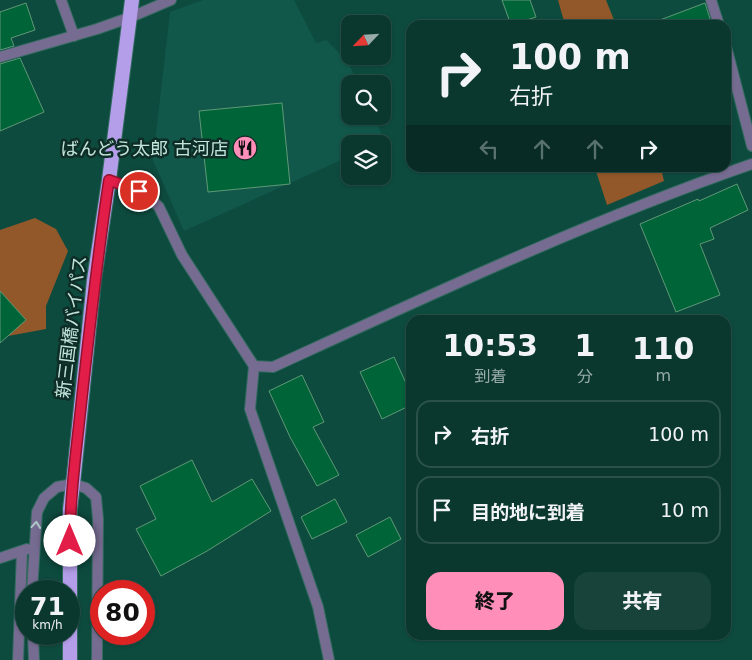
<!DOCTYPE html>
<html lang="ja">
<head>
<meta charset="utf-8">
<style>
  :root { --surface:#0a382f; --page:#18433b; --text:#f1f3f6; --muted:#99acaa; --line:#2a524b; --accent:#ff8eb9 }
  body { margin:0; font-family:"DejaVu Sans","Noto Sans JP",sans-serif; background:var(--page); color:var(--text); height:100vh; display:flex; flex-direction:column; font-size:19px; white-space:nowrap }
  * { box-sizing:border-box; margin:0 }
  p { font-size:16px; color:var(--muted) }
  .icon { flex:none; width:28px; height:28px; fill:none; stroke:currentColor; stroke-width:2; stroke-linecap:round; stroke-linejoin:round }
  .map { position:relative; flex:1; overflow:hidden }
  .sheet { position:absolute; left:406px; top:315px; width:325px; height:325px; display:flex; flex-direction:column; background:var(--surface); border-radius:15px; box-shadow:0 1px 4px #0004,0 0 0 1px var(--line) }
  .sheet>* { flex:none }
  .guide { position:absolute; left:406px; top:20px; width:325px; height:152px; border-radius:15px; box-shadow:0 1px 4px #0004,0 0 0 1px var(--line); background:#0a382f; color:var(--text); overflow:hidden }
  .needle { width:32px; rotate:245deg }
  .controls { position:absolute; left:341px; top:15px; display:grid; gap:10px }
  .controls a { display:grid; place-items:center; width:50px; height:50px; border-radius:10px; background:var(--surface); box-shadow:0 1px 4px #0004,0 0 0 1px var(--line); font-size:25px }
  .speed { position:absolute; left:15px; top:580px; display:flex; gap:10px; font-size:25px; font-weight:700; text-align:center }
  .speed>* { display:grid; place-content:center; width:65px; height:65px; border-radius:50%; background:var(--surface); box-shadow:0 1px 4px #0004,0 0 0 1px var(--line); line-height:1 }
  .speed small { font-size:12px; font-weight:400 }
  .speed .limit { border:8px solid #d22; background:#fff; color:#111 }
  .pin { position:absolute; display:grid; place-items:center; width:42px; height:42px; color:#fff; margin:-21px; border:2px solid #fff; border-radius:50%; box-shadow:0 1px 5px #0007 }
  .me { position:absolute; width:55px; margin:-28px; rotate:0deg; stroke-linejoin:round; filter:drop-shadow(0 0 4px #0008) }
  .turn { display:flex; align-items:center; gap:18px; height:105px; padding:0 20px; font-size:22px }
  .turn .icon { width:65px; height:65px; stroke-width:2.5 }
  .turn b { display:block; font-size:35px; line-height:42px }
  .lanes { display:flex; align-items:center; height:48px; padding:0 20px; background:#0003; justify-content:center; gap:25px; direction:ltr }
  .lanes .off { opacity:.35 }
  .eta { display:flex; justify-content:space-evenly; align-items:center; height:85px; text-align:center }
  .eta b { font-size:30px; font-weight:800; line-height:35px }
  .button { display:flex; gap:10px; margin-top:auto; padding:10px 20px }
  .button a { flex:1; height:58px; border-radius:15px; background:var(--accent); color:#111; font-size:20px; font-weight:800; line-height:58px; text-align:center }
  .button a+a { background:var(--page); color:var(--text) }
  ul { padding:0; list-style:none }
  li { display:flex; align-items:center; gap:15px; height:68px; margin:0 10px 8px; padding:0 10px; border:2px solid var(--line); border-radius:15px }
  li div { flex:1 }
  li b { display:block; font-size:19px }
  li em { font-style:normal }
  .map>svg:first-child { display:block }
  .built { fill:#11584b }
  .green { fill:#92582a }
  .building { fill:#006439; stroke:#609876 }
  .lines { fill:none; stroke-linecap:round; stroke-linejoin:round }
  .service-casing { stroke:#326a5e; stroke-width:12 }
  .minor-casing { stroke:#326a5e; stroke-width:12 }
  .trunk-casing { stroke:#326a5e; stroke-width:16 }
  .service { stroke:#766c92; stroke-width:10 }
  .minor { stroke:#766c92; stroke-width:10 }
  .trunk { stroke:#b49eea; stroke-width:14 }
  .oneway { stroke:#afc7c9 }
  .route-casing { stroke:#92132f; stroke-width:12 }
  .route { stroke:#e11d48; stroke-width:9 }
  .labels { text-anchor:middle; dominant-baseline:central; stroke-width:5; stroke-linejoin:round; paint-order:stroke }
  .poi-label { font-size:18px; fill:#c2e5db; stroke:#0e2d26; text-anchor:end }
  .street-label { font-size:18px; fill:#c2e5db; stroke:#0e2d26 }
</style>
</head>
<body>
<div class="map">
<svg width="752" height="660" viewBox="0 0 752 660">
  <rect width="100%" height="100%" fill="#0e4b3f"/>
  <path class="built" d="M 203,0 L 294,0 L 316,43 L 326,40 L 348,62 L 358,84 L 350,84 L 350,116 L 373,116 L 385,141 L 378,144 L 350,144 L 350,156 L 184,231 L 153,160 L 170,12 Z"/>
  <path class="green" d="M 558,0 L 606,0 L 616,25 L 565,25 Z
    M 595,168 L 661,168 L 664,181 L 607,205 Z
    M 35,218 L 56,229 L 68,251 L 46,306 L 46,329 L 8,336 L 0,318 L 0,230 Z"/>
  <path class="building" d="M 502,0 L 530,0 L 536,17 L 511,25 Z
    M 26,3 L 35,30 L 11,38 L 14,46 L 0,50 L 0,12 Z
    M 705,3 L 712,25 L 652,25 L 652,23 Z
    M 20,58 L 44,112 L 0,131 L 0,64 Z
    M 282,103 L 290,184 L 208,192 L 199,111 Z
    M 737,184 L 748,210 L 710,228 L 714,239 L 700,244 L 720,295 L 676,312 L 640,224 L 698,199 L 699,201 Z
    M 0,291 L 26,320 L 0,343 Z
    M 394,357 L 411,394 L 411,405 L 382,419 L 360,372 Z
    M 302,375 L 324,422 L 313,427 L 339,475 L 317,486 L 290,437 L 269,391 Z
    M 192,460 L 212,502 L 252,479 L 271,511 L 207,551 L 161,576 L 136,529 L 156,519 L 140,486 Z
    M 335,499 L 347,522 L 312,539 L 301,517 Z
    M 390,517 L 401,539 L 368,557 L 356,535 Z"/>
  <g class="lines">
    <g class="service-casing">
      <path id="service" d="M 254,366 L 250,409 L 318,607 L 329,660"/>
    </g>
    <g class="minor-casing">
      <path id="minor" d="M 61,0 L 74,36
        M 711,0 L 719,25
        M 726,46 L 752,146
        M 0,57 L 97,29 L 131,17 L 171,0
        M 109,180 L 148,196 L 159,207 L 182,255 L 254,366 L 273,367 C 430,295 588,221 752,164
        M 0,558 L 27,549
        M 32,591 L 37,512 L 44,498 L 57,487 L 73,484 L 86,488 L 96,497 L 98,519 L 97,660
        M 33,634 L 34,660
        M 18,660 L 22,551"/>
    </g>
    <g class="trunk-casing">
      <path id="trunk" d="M 70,660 L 70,509 L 73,484 L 94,280 L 109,180 L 132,0"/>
    </g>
    <use href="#service" class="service"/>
    <use href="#minor" class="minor"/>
    <use href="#trunk" class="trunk"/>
  </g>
  <defs><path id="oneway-chevron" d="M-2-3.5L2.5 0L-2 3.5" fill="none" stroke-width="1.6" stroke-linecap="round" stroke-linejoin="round" transform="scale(1.25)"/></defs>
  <use class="oneway" href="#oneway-chevron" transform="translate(36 525) rotate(-85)"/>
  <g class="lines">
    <g class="route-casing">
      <path id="route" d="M 70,541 C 70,493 77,445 82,397 C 90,324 98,252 109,180 L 139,191"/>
    </g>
    <use href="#route" class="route"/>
  </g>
  <defs>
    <g id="restaurant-disc" transform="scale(1.25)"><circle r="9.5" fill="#ff8eb9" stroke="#0e2d26"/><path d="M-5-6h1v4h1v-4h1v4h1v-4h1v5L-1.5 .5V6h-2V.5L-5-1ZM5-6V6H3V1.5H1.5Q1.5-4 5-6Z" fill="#111"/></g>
  </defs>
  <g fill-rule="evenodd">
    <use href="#restaurant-disc" x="245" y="148"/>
  </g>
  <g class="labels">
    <g class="poi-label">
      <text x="228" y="148">ばんどう太郎 古河店</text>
    </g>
    <g class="street-label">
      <text transform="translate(71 327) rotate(-83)">新三国橋バイパス</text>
    </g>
  </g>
</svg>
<div class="controls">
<a><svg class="needle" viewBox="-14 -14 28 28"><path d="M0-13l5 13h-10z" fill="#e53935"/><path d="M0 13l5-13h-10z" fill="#99acaa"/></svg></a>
<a><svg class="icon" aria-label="search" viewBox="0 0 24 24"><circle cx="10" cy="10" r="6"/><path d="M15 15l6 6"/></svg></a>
<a><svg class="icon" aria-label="layers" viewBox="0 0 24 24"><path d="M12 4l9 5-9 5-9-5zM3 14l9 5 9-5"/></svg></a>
</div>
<div class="speed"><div>71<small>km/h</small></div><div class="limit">80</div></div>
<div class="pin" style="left:139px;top:191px;background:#d93025"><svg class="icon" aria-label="arrive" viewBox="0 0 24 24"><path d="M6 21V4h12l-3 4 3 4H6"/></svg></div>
<svg class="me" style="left:70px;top:541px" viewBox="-20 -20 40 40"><circle r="19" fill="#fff"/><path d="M0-13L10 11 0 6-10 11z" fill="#e11d48"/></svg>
<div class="guide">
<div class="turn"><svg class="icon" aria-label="right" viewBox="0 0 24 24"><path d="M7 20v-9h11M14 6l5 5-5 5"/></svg><div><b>100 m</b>右折</div></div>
<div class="lanes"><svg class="icon off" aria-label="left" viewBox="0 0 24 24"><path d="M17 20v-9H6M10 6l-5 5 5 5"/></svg><svg class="icon off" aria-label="ahead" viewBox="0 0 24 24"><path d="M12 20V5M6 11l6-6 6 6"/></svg><svg class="icon off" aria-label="ahead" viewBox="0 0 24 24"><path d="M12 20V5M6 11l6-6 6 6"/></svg><svg class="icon" aria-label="right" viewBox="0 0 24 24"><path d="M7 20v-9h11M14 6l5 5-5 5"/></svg></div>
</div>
<section class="sheet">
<div class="eta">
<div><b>10:53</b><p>到着</p></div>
<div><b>1</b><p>分</p></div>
<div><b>110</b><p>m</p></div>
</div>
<ul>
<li><svg class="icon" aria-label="right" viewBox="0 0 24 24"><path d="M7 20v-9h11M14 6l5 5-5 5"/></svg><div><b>右折</b></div><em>100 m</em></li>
<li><svg class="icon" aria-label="arrive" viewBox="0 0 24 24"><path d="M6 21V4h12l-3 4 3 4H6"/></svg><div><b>目的地に到着</b></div><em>10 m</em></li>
</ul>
<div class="button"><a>終了</a><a>共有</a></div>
</section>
</div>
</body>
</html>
